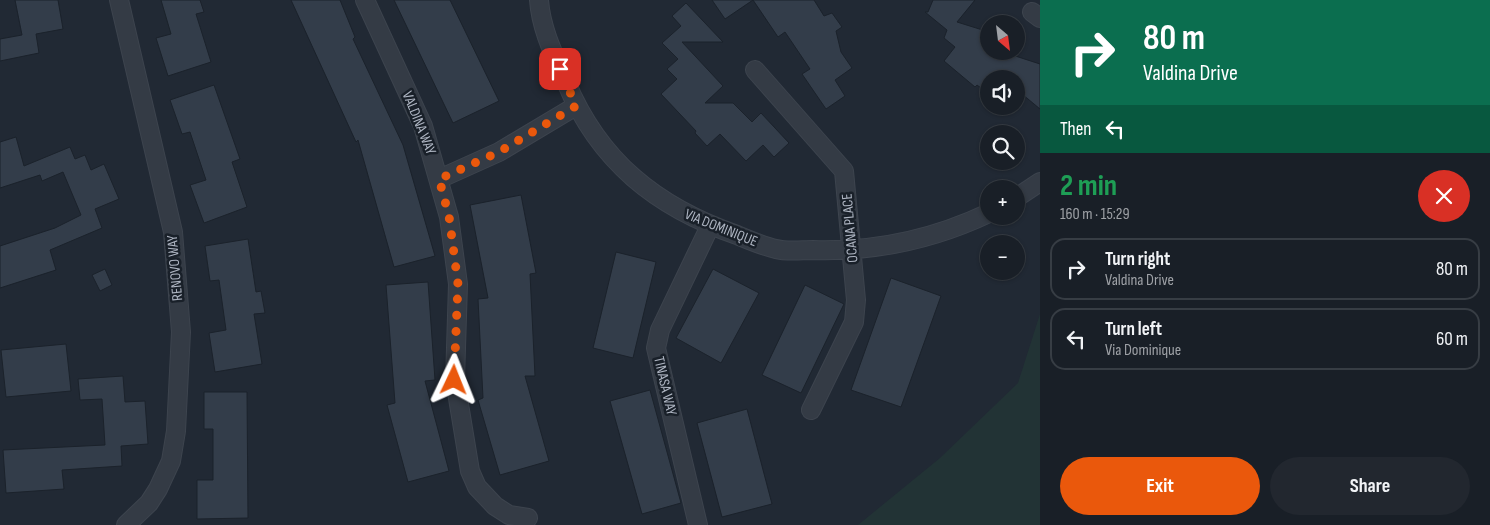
<!DOCTYPE html>
<html lang="en">
<head>
<meta charset="utf-8">
<style>
  :root { --surface:#191f27; --page:#22272f; --text:#f1f3f6; --muted:#9fa2a7; --line:#373d44; --accent:#ea580c }
  body { margin:0; font-family:"Sofia Sans Condensed",sans-serif; background:var(--page); color:var(--text); height:100vh; display:flex; flex-direction:column; font-size:19px; white-space:nowrap }
  * { box-sizing:border-box; margin:0 }
  p { font-size:16px; color:var(--muted) }
  .icon { flex:none; width:28px; height:28px; fill:none; stroke:currentColor; stroke-width:2; stroke-linecap:round; stroke-linejoin:round }
  .map { position:relative; flex:1; overflow:hidden }
  .sheet { display:flex; flex-direction:column; background:var(--surface); width:450px }
  .sheet>* { flex:none }
  .top-card { background:#0b6e4f; color:#fff; overflow:hidden }
  .needle { width:32px; rotate:152deg }
  .fabs { position:absolute; left:980px; top:15px; display:grid; gap:10px }
  .fabs a { display:grid; place-items:center; width:45px; height:45px; border-radius:50%; background:var(--surface); box-shadow:0 1px 4px #0004,0 0 0 1px var(--line); font-size:25px }
  .pin { position:absolute; display:grid; place-items:center; width:42px; height:42px; color:#fff; margin:-21px; border-radius:10px; box-shadow:0 2px 8px #0006 }
  .me { position:absolute; width:55px; margin:-28px; rotate:2deg; stroke-linejoin:round; filter:drop-shadow(0 0 4px #0008) }
  .turn { display:flex; align-items:center; gap:18px; height:105px; padding:0 20px; font-size:22px }
  .turn .icon { width:65px; height:65px; stroke-width:2.5 }
  .turn b { display:block; font-size:35px; line-height:42px }
  .then { display:flex; align-items:center; height:48px; padding:0 20px; background:#0003; gap:10px; font-size:19px }
  .round { display:grid; place-items:center; flex:none; width:52px; height:52px; border-radius:26px; background:var(--page) }
  .summary { display:flex; align-items:center; justify-content:space-between; height:85px; padding:0 20px }
  h1 { font-size:30px; font-weight:700; line-height:38px; color:#1e9e55 }
  .button { display:flex; gap:10px; margin-top:auto; padding:10px 20px }
  .button a { flex:1; height:58px; border-radius:30px; background:var(--accent); color:#fff; font-size:20px; font-weight:700; line-height:58px; text-align:center }
  .button a+a { background:var(--page); color:var(--text) }
  ul { padding:0; list-style:none }
  li { display:flex; align-items:center; gap:15px; height:62px; margin:0 10px 8px; padding:0 10px; border:2px solid var(--line); border-radius:15px }
  li div { flex:1 }
  li b { display:block; font-size:19px }
  li em { font-style:normal }
  main { display:flex; flex:1; min-height:0 }
  .map>svg:first-child { display:block }
  .green { fill:#223335 }
  .building { fill:#333d4a; stroke:#1b222b }
  .lines { fill:none; stroke-linecap:round; stroke-linejoin:round }
  .minor-casing { stroke:#3d444e; stroke-width:20 }
  .minor { stroke:#343b45; stroke-width:18 }
  .route { stroke:#ea580c; stroke-width:9; stroke-dasharray:0 16.2 }
  .labels { text-anchor:middle; dominant-baseline:central; stroke-width:5; stroke-linejoin:round; paint-order:stroke }
  .street-label { font-size:15px; fill:#aeb5c2; stroke:#192029 }
</style>
</head>
<body>
<main>
<div class="map">
<svg width="1040" height="525" viewBox="0 0 1040 525">
  <rect width="100%" height="100%" fill="#212934"/>
  <path class="green" d="M 1040,314 L 1040,525 L 858,525 L 940,458 L 1018,383 Z"/>
  <path class="building" d="M 15,0 L 58,0 L 63,29 L 36,34 L 39,53 L 0,61 L 0,39 L 22,35 Z
    M 161,0 L 200,0 L 204,12 L 196,14 L 211,62 L 168,76 L 156,38 L 171,34 Z
    M 291,0 L 340,0 L 355,37 L 353,39 L 403,145 L 435,256 L 394,267 L 358,140 L 356,142 Z
    M 394,0 L 450,0 L 499,101 L 453,123 Z
    M 712,0 L 753,0 L 725,19 Z
    M 753,0 L 814,0 L 824,16 L 832,13 L 842,27 L 836,31 L 841,52 L 852,68 L 835,80 L 845,96 L 826,109 L 802,74 L 810,69 L 785,32 L 778,37 Z
    M 933,0 L 975,0 L 957,22 L 989,32 L 989,51 L 1000,51 L 1040,64 L 1040,109 L 1016,89 L 1016,79 L 989,79 L 989,94 L 977,85 L 975,87 L 944,61 L 955,47 L 944,38 L 947,30 L 925,12 L 928,12 Z
    M 686,3 L 723,42 L 682,42 L 723,86 L 705,103 L 733,103 L 752,122 L 761,113 L 789,143 L 774,157 L 763,145 L 746,161 L 720,134 L 707,146 L 695,133 L 696,131 L 661,94 L 677,79 L 667,69 L 678,59 L 662,43 L 681,26 L 672,16 Z
    M 214,85 L 240,159 L 232,162 L 247,207 L 204,223 L 190,185 L 206,180 L 190,132 L 182,134 L 170,100 Z
    M 16,137 L 24,166 L 70,147 L 75,159 L 85,155 L 91,170 L 104,164 L 119,199 L 95,209 L 102,228 L 50,250 L 56,270 L 0,288 L 0,246 L 55,228 L 81,215 L 63,172 L 42,181 L 40,175 L 0,188 L 0,142 Z
    M 521,195 L 536,273 L 530,274 L 535,376 L 525,376 L 549,461 L 500,475 L 478,400 L 483,398 L 478,299 L 488,298 L 470,205 Z
    M 248,239 L 256,292 L 261,291 L 265,313 L 254,314 L 262,364 L 215,372 L 209,333 L 226,330 L 219,280 L 210,281 L 205,246 Z
    M 616,252 L 656,262 L 633,358 L 593,348 Z
    M 105,269 L 112,285 L 100,291 L 92,275 Z
    M 713,269 L 759,293 L 721,363 L 676,338 Z
    M 891,278 L 941,296 L 901,407 L 851,390 Z
    M 428,282 L 435,380 L 425,381 L 449,471 L 408,482 L 387,405 L 395,403 L 386,285 Z
    M 805,285 L 844,304 L 801,393 L 762,375 Z
    M 66,344 L 71,391 L 6,397 L 1,350 Z
    M 123,376 L 125,402 L 145,401 L 148,444 L 121,446 L 122,466 L 62,470 L 64,489 L 6,493 L 3,450 L 105,445 L 102,399 L 80,400 L 78,379 Z
    M 650,390 L 681,503 L 642,514 L 610,401 Z
    M 204,392 L 247,392 L 248,518 L 197,519 L 197,480 L 213,480 L 213,429 L 204,429 Z
    M 747,409 L 772,504 L 722,517 L 697,423 Z"/>
  <g class="lines">
    <g class="minor-casing">
      <path id="minor" d="M 119,0 L 173,232 L 181,332 L 176,431 L 171,461 L 158,489 L 149,503 L 126,525
        M 365,0 L 423,126 L 449,217 L 458,284 L 455,380 L 470,471 L 477,487 L 495,506 L 509,515 L 528,518
        M 539,0 C 541,29 554,55 566,82 C 599,161 656,207 737,235 C 749,240 763,246 776,249 C 787,252 802,250 813,250 C 876,252 932,240 989,213
        M 1032,12 L 1040,18
        M 755,70 L 844,171 L 856,300 L 854,322 L 811,410
        M 439,179 L 499,152 L 576,106
        M 1016,198 L 1040,182
        M 698,525 L 656,348 L 660,330 L 710,226"/>
    </g>
    <use href="#minor" class="minor"/>
  </g>
  <g class="lines">
    <path class="route" d="M 454,380 L 458,284 L 449,216 L 439,179 L 499,152 L 576,106 L 560,69"/>
  </g>
  <g class="labels">
    <g class="street-label">
      <text transform="translate(419 123) rotate(68)">VALDINA WAY</text>
      <text transform="translate(721 228) rotate(22)">VIA DOMINIQUE</text>
      <text transform="translate(850 228) rotate(-95)">OCANA PLACE</text>
      <text transform="translate(175 268) rotate(-95)">RENOVO WAY</text>
      <text transform="translate(665 386) rotate(77)">TINASA WAY</text>
    </g>
  </g>
</svg>
<div class="fabs">
<a><svg class="needle" viewBox="-14 -14 28 28"><path d="M0-13l5 13h-10z" fill="#e53935"/><path d="M0 13l5-13h-10z" fill="#9fa2a7"/></svg></a>
<a><svg class="icon" aria-label="sound" viewBox="0 0 24 24"><path d="M4 9h4l5-4v14l-5-4H4zM17 9q2 3 0 6"/></svg></a>
<a><svg class="icon" aria-label="search" viewBox="0 0 24 24"><circle cx="10" cy="10" r="6"/><path d="M15 15l6 6"/></svg></a>
<a>+</a>
<a>−</a>
</div>
<div class="pin" style="left:560px;top:69px;background:#d93025"><svg class="icon" aria-label="arrive" viewBox="0 0 24 24"><path d="M6 21V4h12l-3 4 3 4H6"/></svg></div>
<svg class="me" style="left:454px;top:380px" viewBox="-20 -20 40 40"><path d="M0-17L14 15 0 8-14 15z" fill="#ea580c" stroke="#fff" stroke-width="4"/></svg>
</div>
<section class="sheet">
<div class="top-card">
<div class="turn"><svg class="icon" aria-label="right" viewBox="0 0 24 24"><path d="M7 20v-9h11M14 6l5 5-5 5"/></svg><div><b>80 m</b>Valdina Drive</div></div>
<div class="then">Then<svg class="icon" aria-label="left" viewBox="0 0 24 24"><path d="M17 20v-9H6M10 6l-5 5 5 5"/></svg></div>
</div>
<div class="summary"><div><h1>2 min</h1><p>160 m · 15:29</p></div><a class="round" style="background:#d93025;color:#fff"><svg class="icon" aria-label="close" viewBox="0 0 24 24"><path d="M6 6l12 12M18 6L6 18"/></svg></a></div>
<ul>
<li><svg class="icon" aria-label="right" viewBox="0 0 24 24"><path d="M7 20v-9h11M14 6l5 5-5 5"/></svg><div><b>Turn right</b><p>Valdina Drive</p></div><em>80 m</em></li>
<li><svg class="icon" aria-label="left" viewBox="0 0 24 24"><path d="M17 20v-9H6M10 6l-5 5 5 5"/></svg><div><b>Turn left</b><p>Via Dominique</p></div><em>60 m</em></li>
</ul>
<div class="button"><a>Exit</a><a>Share</a></div>
</section>
</main>
</body>
</html>
